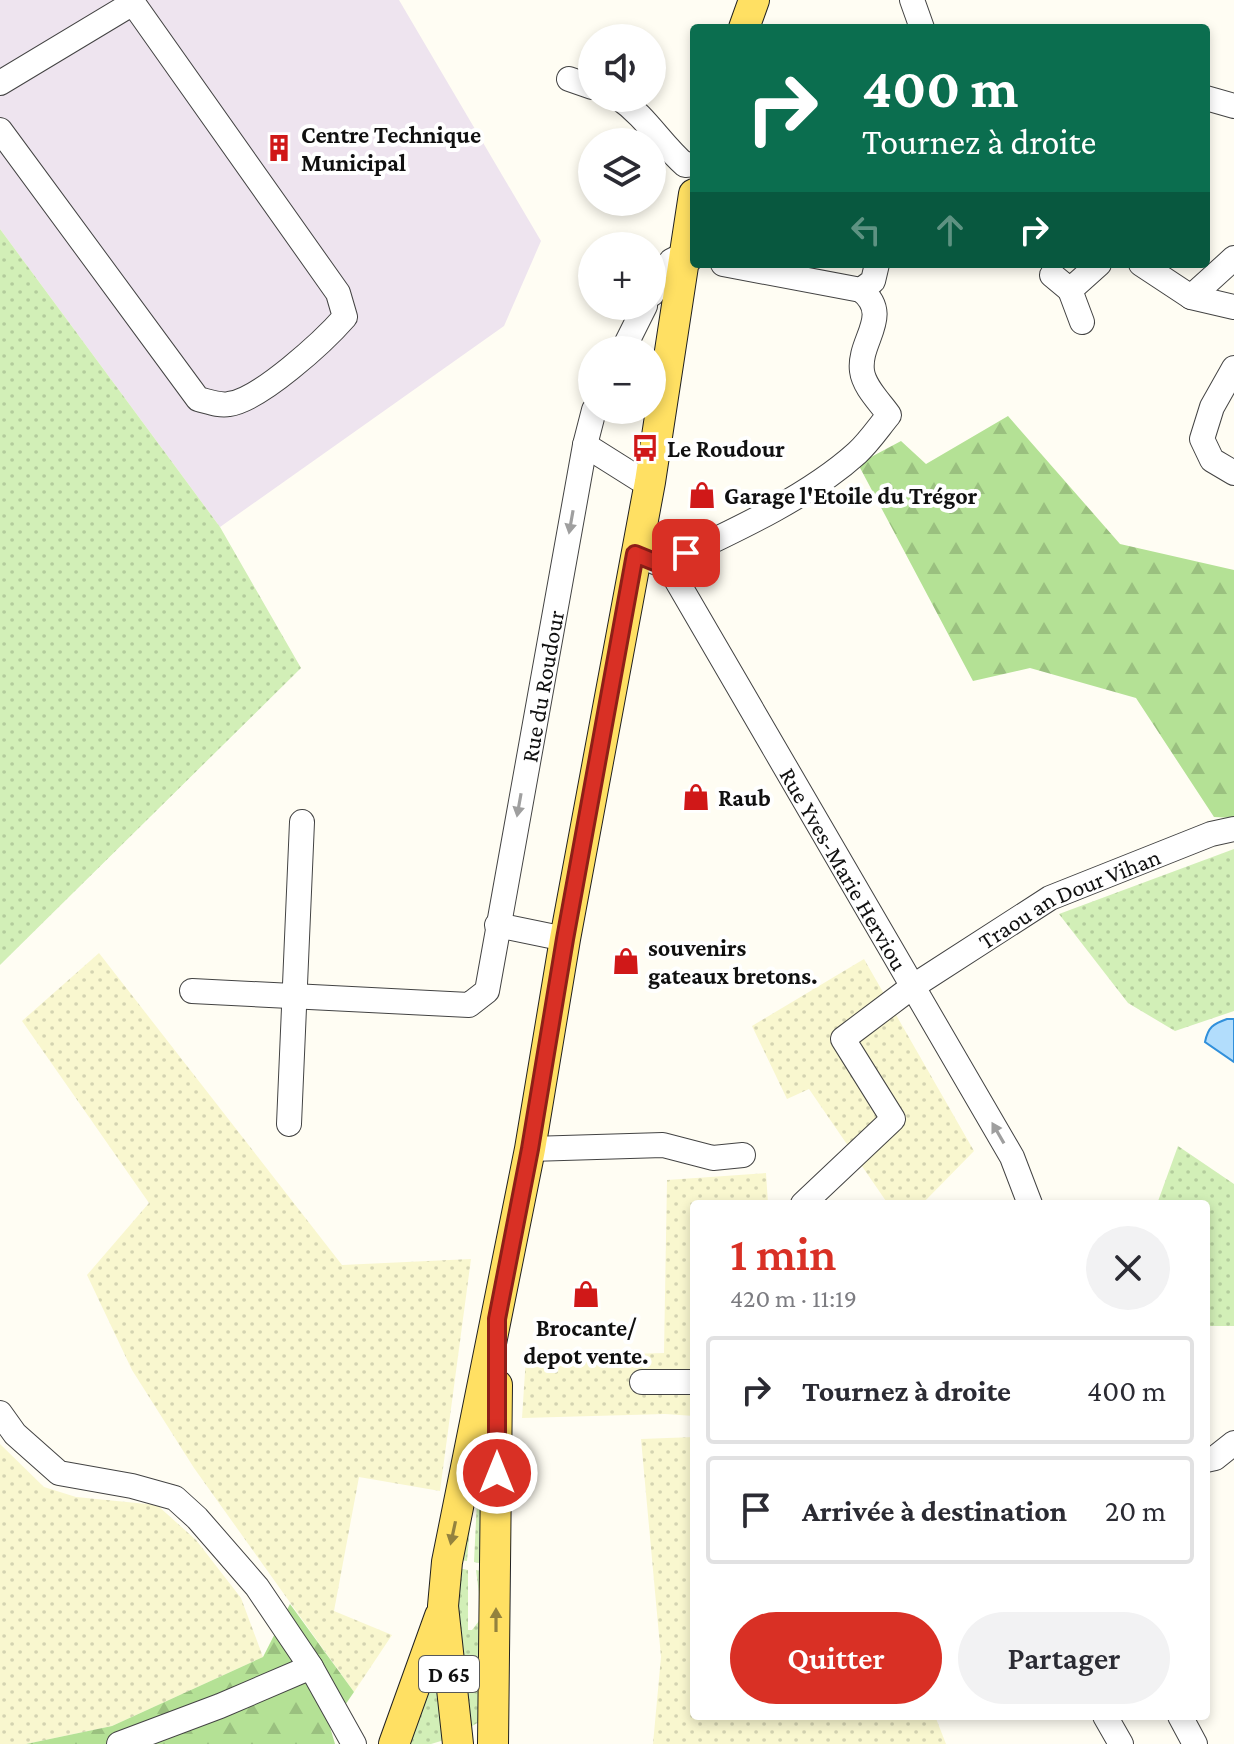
<!DOCTYPE html>
<html lang="fr">
<head>
<meta charset="utf-8">
<style>
  :root { --surface:#fff; --page:#f2f2f3; --text:#2b2b33; --muted:#7c7c81; --line:#e1e1e2; --accent:#d93025 }
  body { margin:0; font-family:"Crimson Pro",serif; background:var(--page); color:var(--text); height:100vh; display:flex; flex-direction:column; font-size:30px; white-space:nowrap }
  * { box-sizing:border-box; margin:0 }
  p { font-size:26px; color:var(--muted) }
  .icon { flex:none; width:44px; height:44px; fill:none; stroke:currentColor; stroke-width:2; stroke-linecap:round; stroke-linejoin:round }
  .map { position:relative; flex:1; overflow:hidden }
  .panel { position:absolute; left:690px; top:1200px; width:520px; height:520px; display:flex; flex-direction:column; background:var(--surface); border-radius:8px; box-shadow:0 4px 12px #0003 }
  .panel>* { flex:none }
  .top-card { position:absolute; left:690px; top:24px; width:520px; height:244px; border-radius:8px; box-shadow:0 4px 12px #0003; background:#0b6e4f; color:#fff; overflow:hidden }
  .tools { position:absolute; left:578px; top:24px; display:grid; gap:16px }
  .tools a { display:grid; place-items:center; width:88px; height:88px; border-radius:50%; background:var(--surface); box-shadow:0 4px 12px #0003; font-size:40px }
  .pin { position:absolute; display:grid; place-items:center; width:68px; height:68px; color:#fff; margin:-34px; border-radius:16px; box-shadow:0 4px 12px #0006 }
  .me { position:absolute; width:88px; margin:-44px; rotate:0deg; stroke-linejoin:round; filter:drop-shadow(0 0 6px #0008) }
  .turn { display:flex; align-items:center; gap:28px; height:168px; padding:0 40px; font-size:36px }
  .turn .icon { width:104px; height:104px; stroke-width:2.5 }
  .turn b { display:block; font-size:56px; line-height:68px }
  .lanes { display:flex; align-items:center; height:76px; padding:0 40px; background:#0003; justify-content:center; gap:40px; direction:ltr }
  .lanes .off { opacity:.35 }
  .round { display:grid; place-items:center; flex:none; width:84px; height:84px; border-radius:42px; background:var(--page) }
  .summary { display:flex; align-items:center; justify-content:space-between; height:136px; padding:0 40px }
  h1 { font-size:48px; font-weight:600; line-height:60px; color:var(--accent) }
  .primary-button { display:flex; gap:16px; margin-top:auto; padding:16px 40px }
  .primary-button a { flex:1; height:92px; border-radius:48px; background:var(--accent); color:#fff; font-size:32px; font-weight:600; line-height:92px; text-align:center }
  .primary-button a+a { background:var(--page); color:var(--text) }
  ul { padding:0; list-style:none }
  li { display:flex; align-items:center; gap:24px; height:108px; margin:0 16px 12px; padding:0 24px; border:4px solid var(--line); border-radius:8px }
  li div { flex:1 }
  li b { display:block; font-size:30px }
  li em { font-style:normal }
  .map>svg:first-child { display:block }
  .industrial { fill:#eee4ef }
  .farmland { fill:url(#farmland-dots) }
  .grass { fill:url(#grass-dots) }
  .forest { fill:url(#forest-firs) }
  .water { fill:#b2ddfc; stroke:#3190db; stroke-width:2 }
  .lines { fill:none; stroke-linecap:round; stroke-linejoin:round }
  .minor-casing { stroke:#434343; stroke-width:26 }
  .major-casing { stroke:#212121; stroke-width:32 }
  .minor { stroke:#fff; stroke-width:24 }
  .major { stroke:#ffe063; stroke-width:30 }
  .oneway { fill:#9f9f9f }
  .oneway2 { fill:#93823e }
  .route-casing { stroke:#8d1f18; stroke-width:20 }
  .route { stroke:#d93025; stroke-width:14 }
  .labels { text-anchor:middle; dominant-baseline:central; stroke-width:8; stroke-linejoin:round; paint-order:stroke }
  .shield { fill:#fff; stroke:#585858; stroke-width:2 }
  .shield-label { font-size:22px; font-weight:bold; fill:#101010 }
  .poi-label { font-size:24px; font-weight:bold; fill:#101010; stroke:#fff; text-anchor:start }
  .street-label { font-size:24px; fill:#101010; stroke:#fff }
</style>
</head>
<body>
<div class="map">
<svg width="1234" height="1744" viewBox="0 0 1234 1744">
  <defs>
    <pattern id="farmland-dots" width="8" height="8" patternUnits="userSpaceOnUse" patternTransform="scale(2)"><rect width="8" height="8" fill="#f9f7cf"/><path d="M2 2h.1M6 6h.1" fill="none" stroke="#d4d3b1" stroke-width="1.8" stroke-linecap="round"/></pattern>
    <pattern id="grass-dots" width="8" height="8" patternUnits="userSpaceOnUse" patternTransform="scale(2)"><rect width="8" height="8" fill="#d2efb7"/><path d="M2 2h.1M6 6h.1" fill="none" stroke="#b3cc9c" stroke-width="1.8" stroke-linecap="round"/></pattern>
    <pattern id="forest-firs" width="22" height="20" patternUnits="userSpaceOnUse" patternTransform="scale(2)"><rect width="22" height="20" fill="#b4e195"/><path d="M5 1l3.5 6h-7zM16 11l3.5 6h-7z" fill="#9ac07f"/></pattern>
  </defs>
  <rect width="100%" height="100%" fill="#fffdf3"/>
  <path class="industrial" d="M 0,0 L 399,0 L 541,241 L 504,326 L 220,527 L 0,229 Z"/>
  <path class="farmland" d="M 99,953 L 342,1265 L 471,1259 L 440,1491 L 359,1477 L 334,1611 L 392,1635 L 354,1692 L 194,1468 L 132,1370 L 87,1275 L 149,1203 L 22,1021 Z
    M 864,959 L 974,1151 L 922,1204 L 888,1204 L 809,1089 L 787,1099 L 752,1026 Z
    M 766,1173 L 768,1204 L 694,1204 L 694,1416 L 665,1414 L 522,1418 L 526,1357 L 664,1353 L 667,1180 Z
    M 694,1437 L 694,1716 L 935,1716 L 946,1744 L 653,1744 L 661,1657 L 641,1439 Z
    M 0,1444 L 44,1487 L 76,1497 L 157,1505 L 196,1540 L 241,1598 L 263,1657 L 112,1726 L 26,1744 L 0,1744 Z"/>
  <path class="grass" d="M 0,229 L 220,527 L 301,668 L 0,965 Z
    M 1234,849 L 1234,1011 L 1175,1031 L 1128,1003 L 1059,914 Z
    M 1178,1146 L 1234,1184 L 1234,1326 L 1209,1326 L 1206,1324 L 1206,1204 L 1157,1204 Z
    M 486,1379 L 488,1565 L 474,1562 L 478,1480 L 474,1480 L 467,1561 L 453,1559 Z
    M 453,1567 L 468,1570 L 468,1630 L 472,1630 L 482,1617 L 476,1570 L 488,1572 L 486,1665 L 466,1660 L 453,1661 Z
    M 468,1676 L 482,1685 L 479,1722 L 462,1732 L 462,1678 Z
    M 438,1681 L 451,1738 L 431,1744 L 398,1744 L 422,1691 Z"/>
  <path class="forest" d="M 1008,416 L 1120,544 L 1234,570 L 1234,818 L 1214,817 L 1136,698 L 1030,668 L 973,681 L 858,464 L 901,441 L 926,464 Z
    M 290,1604 L 354,1692 L 330,1727 L 335,1744 L 26,1744 L 112,1726 L 263,1657 Z"/>
  <path class="water" d="M 1227,1019 L 1234,1019 L 1234,1062 L 1205,1042 C 1208,1027 1213,1024 1227,1019 Z"/>
  <g class="lines">
    <g class="minor-casing">
      <g id="minor">
        <path d="M 912,0 L 922,28"/>
        <path d="M 569,79 L 592,87"/>
        <path d="M 0,83 L 133,3 L 338,293 L 345,317 C 324,341 260,400 229,404 C 219,406 207,401 198,399 L 0,130"/>
        <path d="M 619,98 C 646,117 661,144 685,165 L 694,164"/>
        <path d="M 1206,98 L 1234,106"/>
        <path d="M 723,264 L 861,290 L 873,281 L 877,264"/>
        <path d="M 1141,264 L 1191,297 L 1234,307"/>
        <path d="M 1052,275 L 1070,290 L 1099,264"/>
        <path d="M 1070,290 L 1082,322"/>
        <path d="M 652,294 L 671,261 L 685,254 L 692,258"/>
        <path d="M 1191,297 L 1234,258"/>
        <path d="M 623,350 L 645,306"/>
        <path d="M 1234,368 L 1212,407 L 1202,439 L 1212,460 L 1234,473"/>
        <path d="M 585,445 L 639,479 L 650,482"/>
        <path id="s1" d="M 635,554 L 662,565 L 674,576 L 1012,1157 L 1030,1204"/>
        <path d="M 662,565 C 725,535 805,500 857,453 C 869,442 879,427 889,415 C 880,402 864,387 862,371 C 858,340 893,316 861,290"/>
        <path d="M 497,925 L 565,939"/>
        <path id="s2" d="M 192,991 L 469,1005 L 487,991 L 585,445 L 594,410"/>
        <path d="M 289,1124 L 302,822"/>
        <path d="M 530,1149 L 663,1145 L 713,1158 L 743,1155"/>
        <path id="s3" d="M 803,1204 L 893,1119 L 843,1039 L 912,987 L 1050,898 L 1211,834 L 1234,829"/>
        <path d="M 642,1382 L 694,1382"/>
        <path d="M 0,1413 L 15,1434 L 59,1473 L 132,1486 L 175,1498 L 197,1518 L 257,1587 L 311,1667"/>
        <path d="M 1206,1460 L 1215,1458 L 1234,1443"/>
        <path d="M 1105,1716 L 1121,1744"/>
        <path d="M 1180,1716 L 1195,1744"/>
        <path d="M 119,1744 L 220,1706 L 311,1667 L 354,1744"/>
      </g>
    </g>
    <g class="major-casing">
      <path id="major" d="M 744,28 L 754,0
        M 394,1744 L 440,1616
        M 458,1744 L 443,1606 L 447,1562 L 530,1149 L 565,939 L 650,482 L 694,194
        M 493,1744 L 497,1385"/>
    </g>
    <use href="#minor" class="minor"/>
    <use href="#major" class="major"/>
  </g>
  <defs><path id="oneway-solid" d="M-6-.8H1V-3.2L6.5 0L1 3.2V.8H-6Z" transform="scale(2)"/></defs>
  <g class="oneway">
    <use href="#oneway-solid" transform="translate(571 522) rotate(100)"/>
    <use href="#oneway-solid" transform="translate(519 805) rotate(100)"/>
    <use href="#oneway-solid" transform="translate(998 1133) rotate(-120)"/>
  </g>
  <g class="oneway2">
    <use href="#oneway-solid" transform="translate(453 1533) rotate(102)"/>
    <use href="#oneway-solid" transform="translate(496 1620) rotate(-90)"/>
  </g>
  <g class="lines">
    <g class="route-casing">
      <path id="route" d="M 497,1473 L 497,1319 L 530,1149 L 565,939 L 635,554 L 662,565 L 686,553"/>
    </g>
    <use href="#route" class="route"/>
  </g>
  <defs>
    <g id="building-bare" transform="scale(2.16)"><path d="M-4-6H4V6H1V3H-1V6H-4ZM-2.5-4.3h1.7v1.8h-1.7ZM.8-4.3h1.7v1.8H.8ZM-2.5-1h1.7V.8h-1.7ZM.8-1h1.7V.8H.8Z" fill="#d01818" stroke="#fff" stroke-width="2.5" paint-order="stroke"/></g>
    <g id="bus-bare" transform="scale(2.16)"><path d="M-5-6H5V4H4V6H2V4H-2V6H-4V4H-5ZM-3.5-4V0h7V-4ZM-3.5 1.2v1.5H-2V1.2ZM2 1.2v1.5H3.5V1.2Z" fill="#d01818" stroke="#fff" stroke-width="2.5" paint-order="stroke"/></g>
    <g id="shop-bare" transform="scale(2.16)"><path d="M-5-2.5h2.3a2.7 3.5 0 0 1 5.4 0H5L5.5 6h-11ZM-1.5-2.5h3a1.5 2.3 0 0 0-3 0Z" fill="#d01818" stroke="#fff" stroke-width="2.5" paint-order="stroke"/></g>
  </defs>
  <g fill-rule="evenodd">
    <use href="#building-bare" x="279" y="148"/>
    <use href="#bus-bare" x="645" y="448"/>
    <use href="#shop-bare" x="702" y="495"/>
    <use href="#shop-bare" x="696" y="797"/>
    <use href="#shop-bare" x="626" y="961"/>
    <use href="#shop-bare" x="586" y="1294"/>
  </g>
  <g class="labels">
    <rect class="shield" x="419" y="1656" width="60" height="36" rx="6"/>
    <g class="shield-label">
      <text x="449" y="1674">D 65</text>
    </g>
    <g class="poi-label">
      <text x="301" y="134">Centre Technique<tspan x="301" dy="28">Municipal</tspan></text>
      <text x="667" y="448">Le Roudour</text>
      <text x="724" y="495">Garage l'Etoile du Trégor</text>
      <text x="718" y="797">Raub</text>
      <text x="648" y="947">souvenirs<tspan x="648" dy="28">gateaux bretons.</tspan></text>
      <text x="586" y="1327" text-anchor="middle">Brocante/<tspan x="586" dy="28">depot vente.</tspan></text>
    </g>
    <g class="street-label">
      <text stroke="none"><textPath href="#s2" startOffset="610">Rue du Roudour</textPath></text>
      <text stroke="none"><textPath href="#s1" startOffset="384">Rue Yves-Marie Herviou</textPath></text>
      <text stroke="none"><textPath href="#s3" startOffset="486">Traou an Dour Vihan</textPath></text>
    </g>
  </g>
</svg>
<div class="tools">
<a><svg class="icon" aria-label="sound" viewBox="0 0 24 24"><path d="M4 9h4l5-4v14l-5-4H4zM17 9q2 3 0 6"/></svg></a>
<a><svg class="icon" aria-label="layers" viewBox="0 0 24 24"><path d="M12 4l9 5-9 5-9-5zM3 14l9 5 9-5"/></svg></a>
<a>+</a>
<a>−</a>
</div>
<div class="pin" style="left:686px;top:553px;background:#d93025"><svg class="icon" aria-label="arrive" viewBox="0 0 24 24"><path d="M6 21V4h12l-3 4 3 4H6"/></svg></div>
<svg class="me" style="left:497px;top:1473px" viewBox="-20 -20 40 40"><circle r="17" fill="#d93025" stroke="#fff" stroke-width="3"/><path d="M0-11L8 9 0 5-8 9z" fill="#fff"/></svg>
<div class="top-card">
<div class="turn"><svg class="icon" aria-label="right" viewBox="0 0 24 24"><path d="M7 20v-9h11M14 6l5 5-5 5"/></svg><div><b>400 m</b>Tournez à droite</div></div>
<div class="lanes"><svg class="icon off" aria-label="left" viewBox="0 0 24 24"><path d="M17 20v-9H6M10 6l-5 5 5 5"/></svg><svg class="icon off" aria-label="ahead" viewBox="0 0 24 24"><path d="M12 20V5M6 11l6-6 6 6"/></svg><svg class="icon" aria-label="right" viewBox="0 0 24 24"><path d="M7 20v-9h11M14 6l5 5-5 5"/></svg></div>
</div>
<section class="panel">
<div class="summary"><div><h1>1 min</h1><p>420 m · 11:19</p></div><a class="round"><svg class="icon" aria-label="close" viewBox="0 0 24 24"><path d="M6 6l12 12M18 6L6 18"/></svg></a></div>
<ul>
<li><svg class="icon" aria-label="right" viewBox="0 0 24 24"><path d="M7 20v-9h11M14 6l5 5-5 5"/></svg><div><b>Tournez à droite</b></div><em>400 m</em></li>
<li><svg class="icon" aria-label="arrive" viewBox="0 0 24 24"><path d="M6 21V4h12l-3 4 3 4H6"/></svg><div><b>Arrivée à destination</b></div><em>20 m</em></li>
</ul>
<div class="primary-button"><a>Quitter</a><a>Partager</a></div>
</section>
</div>
</body>
</html>
